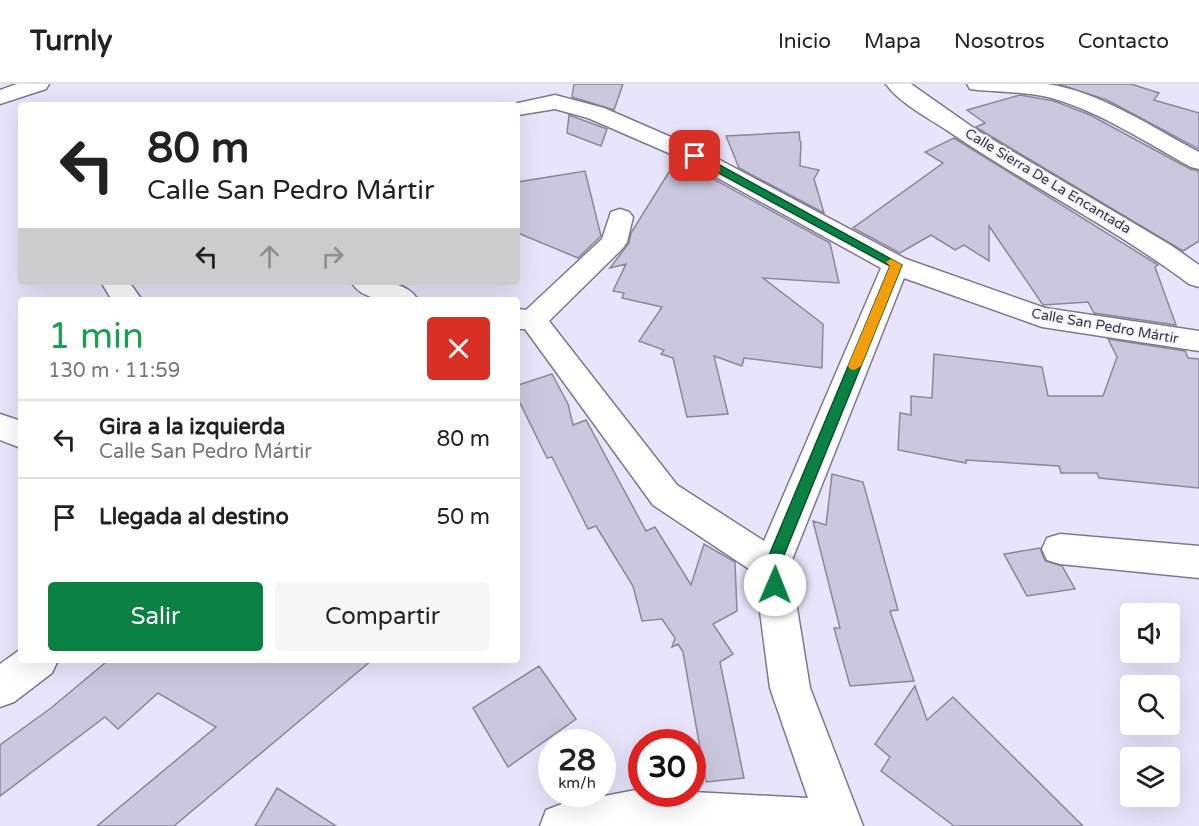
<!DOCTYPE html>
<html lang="es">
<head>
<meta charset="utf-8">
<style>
  :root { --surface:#fff; --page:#f6f6f6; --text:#222; --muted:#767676; --line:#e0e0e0; --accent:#0b8043 }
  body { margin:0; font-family:"Varela Round",sans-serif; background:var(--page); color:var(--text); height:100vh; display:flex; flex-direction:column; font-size:22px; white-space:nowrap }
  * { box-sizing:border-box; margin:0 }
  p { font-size:20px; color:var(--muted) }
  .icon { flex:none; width:33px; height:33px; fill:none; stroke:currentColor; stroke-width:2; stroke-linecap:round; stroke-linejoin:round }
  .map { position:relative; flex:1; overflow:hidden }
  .details { position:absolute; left:18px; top:213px; width:502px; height:366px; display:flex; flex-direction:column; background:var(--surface); border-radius:6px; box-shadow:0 6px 24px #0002 }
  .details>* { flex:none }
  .guide { position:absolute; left:18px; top:18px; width:502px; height:183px; border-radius:6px; box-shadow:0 6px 24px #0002; background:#fff; color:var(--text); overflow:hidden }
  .controls { position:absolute; left:1120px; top:519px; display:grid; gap:12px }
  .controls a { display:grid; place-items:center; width:60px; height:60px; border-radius:6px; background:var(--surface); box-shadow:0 6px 24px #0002; font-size:30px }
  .speed { position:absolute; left:538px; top:645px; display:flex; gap:12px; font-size:30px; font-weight:700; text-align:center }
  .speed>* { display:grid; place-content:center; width:78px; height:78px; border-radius:50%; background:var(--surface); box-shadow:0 6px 24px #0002; line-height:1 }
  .speed small { font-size:15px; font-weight:400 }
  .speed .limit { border:9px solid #d22; background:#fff; color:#111 }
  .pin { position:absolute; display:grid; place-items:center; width:51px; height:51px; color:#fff; margin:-26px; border-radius:12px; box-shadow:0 3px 9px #0006 }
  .me { position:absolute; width:66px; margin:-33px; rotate:1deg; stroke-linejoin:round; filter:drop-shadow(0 0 4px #0008) }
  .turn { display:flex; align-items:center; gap:21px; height:126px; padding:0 30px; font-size:27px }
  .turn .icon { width:78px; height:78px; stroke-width:2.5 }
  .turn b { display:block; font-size:42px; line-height:51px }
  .lanes { display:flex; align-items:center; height:57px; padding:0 30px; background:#0003; justify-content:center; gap:30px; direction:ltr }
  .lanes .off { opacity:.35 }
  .round { display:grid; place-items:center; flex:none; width:63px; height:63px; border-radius:6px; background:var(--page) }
  .overview { display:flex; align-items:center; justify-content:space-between; height:102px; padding:0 30px }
  h1 { font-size:36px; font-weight:600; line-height:45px; color:#1e9e55 }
  .button { display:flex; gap:12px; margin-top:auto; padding:12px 30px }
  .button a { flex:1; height:69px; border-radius:6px; background:var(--accent); color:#fff; font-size:24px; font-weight:600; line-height:69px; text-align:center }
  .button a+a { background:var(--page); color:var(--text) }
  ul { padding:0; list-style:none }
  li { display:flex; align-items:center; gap:18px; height:78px; padding:0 30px; border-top:2px solid var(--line) }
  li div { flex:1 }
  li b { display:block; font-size:22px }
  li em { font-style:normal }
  header { display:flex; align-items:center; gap:36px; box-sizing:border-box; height:84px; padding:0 30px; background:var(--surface); border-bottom:2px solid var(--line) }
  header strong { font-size:28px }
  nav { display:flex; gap:33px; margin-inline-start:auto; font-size:21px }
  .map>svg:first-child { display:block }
  .building { fill:#cbc8de; stroke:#8a879b; stroke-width:1.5 }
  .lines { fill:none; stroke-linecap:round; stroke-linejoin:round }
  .minor-casing { stroke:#7c798c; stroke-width:3 }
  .minor { fill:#fff; fill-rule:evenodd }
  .route { fill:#0b8043; stroke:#07532c; stroke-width:1.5 }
  .slow { fill:#f59e0b }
  .labels { text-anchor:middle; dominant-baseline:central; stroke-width:4.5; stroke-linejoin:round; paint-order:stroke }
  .far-street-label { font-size:14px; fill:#37363e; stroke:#f5f4fd }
</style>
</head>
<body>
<header>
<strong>Turnly</strong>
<nav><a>Inicio</a><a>Mapa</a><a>Nosotros</a><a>Contacto</a></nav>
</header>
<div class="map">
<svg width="1199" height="742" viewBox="0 0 1199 742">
  <rect width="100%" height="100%" fill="#e8e5fb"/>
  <path class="building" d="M 574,0 L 623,0 L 614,26 L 572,13 Z
    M 1058,0 L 1131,0 L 1159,9 L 1154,16 L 1199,29 L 1199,65 L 1107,16 Z
    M 1020,11 L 1054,17 L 1090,31 L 1190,85 L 1199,87 L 1199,157 L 1183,167 L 979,45 L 976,43 L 985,39 L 967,26 Z
    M 569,31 L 607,45 L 601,62 L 567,49 Z
    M 799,48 L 800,57 L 801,58 L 800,82 L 819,86 L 814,95 L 824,129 L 739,84 L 726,52 Z
    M 954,54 L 1158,181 L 1155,183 L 1176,241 L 1094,229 L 1088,218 L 1043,221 L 989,142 L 989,177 L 964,161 L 955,166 L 931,151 L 900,169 L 853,144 L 943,79 L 925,68 Z
    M 677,75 L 830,159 L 839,199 L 763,194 L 823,240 L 822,284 L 744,274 L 742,282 L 714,272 L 728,330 L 687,333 L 673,274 L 661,270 L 664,266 L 639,257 L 662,223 L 622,214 L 624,209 L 613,207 L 626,180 L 610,184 L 629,159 L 631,149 Z
    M 585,87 L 601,152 L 578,174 L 518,149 L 518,98 Z
    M 1108,255 L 1185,267 L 1188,274 L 1199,275 L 1199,404 L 1099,394 L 1097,389 L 1061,389 L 1059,382 L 966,376 L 966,379 L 898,366 L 900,329 L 911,331 L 911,312 L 932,314 L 934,270 L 1042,283 L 1048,312 L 1103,312 L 1117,273 Z
    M 552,290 L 568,320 L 573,341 L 586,336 L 646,447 L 655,443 L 691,501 L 704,460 L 735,478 L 737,527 L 713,540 L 733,570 L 720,578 L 744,694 L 706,698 L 683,568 L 678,560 L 672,563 L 675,554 L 662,535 L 642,537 L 633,502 L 596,442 L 588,445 L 552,373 L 547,374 L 518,315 L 518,301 Z
    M 832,390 L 863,398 L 898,526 L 890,527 L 914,597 L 850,602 L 834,544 L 840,544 L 813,437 L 826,441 Z
    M 1040,464 L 1045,477 L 1062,482 L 1075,505 L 1027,512 L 1004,470 Z
    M 103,576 L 372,576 L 174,742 L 97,742 L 216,643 L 158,609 L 118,645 L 105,633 L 0,712 L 0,661 L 51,624 L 106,578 Z
    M 539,582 L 576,635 L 508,683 L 473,624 Z
    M 915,602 L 927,636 L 953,613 L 1083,742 L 954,742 L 881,687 L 890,673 L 875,660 Z
    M 277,704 L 336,742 L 255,742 Z"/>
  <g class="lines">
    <g class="minor-casing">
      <path id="minor" d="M 17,0 L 49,0 L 46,5 L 0,20 L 0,6 Z
        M 886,0 L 911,0 L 978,47 L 1172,162 L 1199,181 L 1199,203 L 1189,200 C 1113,143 1027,101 948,47 C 930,35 898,18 886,0 Z
        M 967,0 C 993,0 1021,0 1047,0 C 1101,8 1151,43 1199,68 L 1199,85 L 1191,83 C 1147,59 1104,30 1055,15 C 1031,8 1003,8 978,6 L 970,5 Z
        M 555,11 L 604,24 L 703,67 L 906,175 L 1045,224 L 1199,247 L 1199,267 L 1042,243 L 904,194 L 790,481 L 810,604 L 863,742 L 540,742 L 546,726 L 562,720 L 641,705 L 642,710 L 693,708 L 808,714 L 770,604 L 755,489 L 653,421 L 525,245 L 518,245 L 518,225 L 526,226 L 602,155 L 611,128 L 620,125 L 629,128 L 633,133 L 627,158 L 623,164 L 549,237 L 677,401 L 764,457 L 881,184 L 687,77 L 588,34 L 555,25 L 518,31 L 518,21 L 509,21 Z
        M 101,198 L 129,198 L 142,216 L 112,216 Z
        M 351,198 C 373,198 405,194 418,216 C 396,216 365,220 351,198 Z
        M 0,330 L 21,337 L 21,364 L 0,356 Z
        M 1060,450 L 1199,462 L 1199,494 L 1060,480 L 1047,476 L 1042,465 L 1047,454 Z
        M 21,565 L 21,576 L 58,576 L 52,589 L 14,618 L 0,623 L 0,580 Z"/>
    </g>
    <use href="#minor" class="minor"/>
  </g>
  <path class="route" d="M 691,69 L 698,69 L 902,181 L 780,481 L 783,501 L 781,506 L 775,508 L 770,506 L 765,481 L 890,182 L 691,74 Z"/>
  <path class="slow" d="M 891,175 L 902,181 L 861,282 L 854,286 L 850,285 L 848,282 L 890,182 L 886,178 Z"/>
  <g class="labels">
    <g class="far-street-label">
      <text transform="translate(1048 97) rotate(31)">Calle Sierra De La Encantada</text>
      <text transform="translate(1105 242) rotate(10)">Calle San Pedro Mártir</text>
    </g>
  </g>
</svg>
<div class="controls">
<a><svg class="icon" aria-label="sound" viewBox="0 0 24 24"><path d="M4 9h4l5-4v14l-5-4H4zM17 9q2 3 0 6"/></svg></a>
<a><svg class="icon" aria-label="search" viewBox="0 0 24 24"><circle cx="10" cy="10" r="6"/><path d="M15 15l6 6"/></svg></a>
<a><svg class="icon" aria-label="layers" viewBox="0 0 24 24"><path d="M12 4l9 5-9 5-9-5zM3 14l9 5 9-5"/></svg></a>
</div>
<div class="speed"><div>28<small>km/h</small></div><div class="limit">30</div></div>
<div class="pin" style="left:695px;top:72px;background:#d93025"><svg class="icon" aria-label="arrive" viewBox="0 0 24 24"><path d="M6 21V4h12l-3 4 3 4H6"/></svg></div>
<svg class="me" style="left:775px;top:501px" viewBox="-20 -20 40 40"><circle r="19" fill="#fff"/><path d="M0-13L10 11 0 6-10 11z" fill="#0b8043"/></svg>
<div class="guide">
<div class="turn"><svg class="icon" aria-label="left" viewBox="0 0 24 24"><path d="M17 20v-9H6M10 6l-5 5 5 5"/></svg><div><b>80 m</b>Calle San Pedro Mártir</div></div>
<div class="lanes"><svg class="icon" aria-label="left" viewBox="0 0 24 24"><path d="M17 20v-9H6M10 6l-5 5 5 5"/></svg><svg class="icon off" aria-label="ahead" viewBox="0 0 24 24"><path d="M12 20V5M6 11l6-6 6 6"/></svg><svg class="icon off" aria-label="right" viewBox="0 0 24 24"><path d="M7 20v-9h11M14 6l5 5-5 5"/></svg></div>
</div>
<section class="details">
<div class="overview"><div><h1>1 min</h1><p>130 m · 11:59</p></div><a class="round" style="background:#d93025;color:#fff"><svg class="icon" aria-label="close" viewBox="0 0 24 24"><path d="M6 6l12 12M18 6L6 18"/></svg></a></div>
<ul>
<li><svg class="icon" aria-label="left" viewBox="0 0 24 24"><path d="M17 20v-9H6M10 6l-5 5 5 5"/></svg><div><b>Gira a la izquierda</b><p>Calle San Pedro Mártir</p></div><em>80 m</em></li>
<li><svg class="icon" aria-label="arrive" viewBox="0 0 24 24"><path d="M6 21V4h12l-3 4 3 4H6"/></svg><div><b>Llegada al destino</b></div><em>50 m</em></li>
</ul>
<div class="button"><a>Salir</a><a>Compartir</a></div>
</section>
</div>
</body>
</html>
